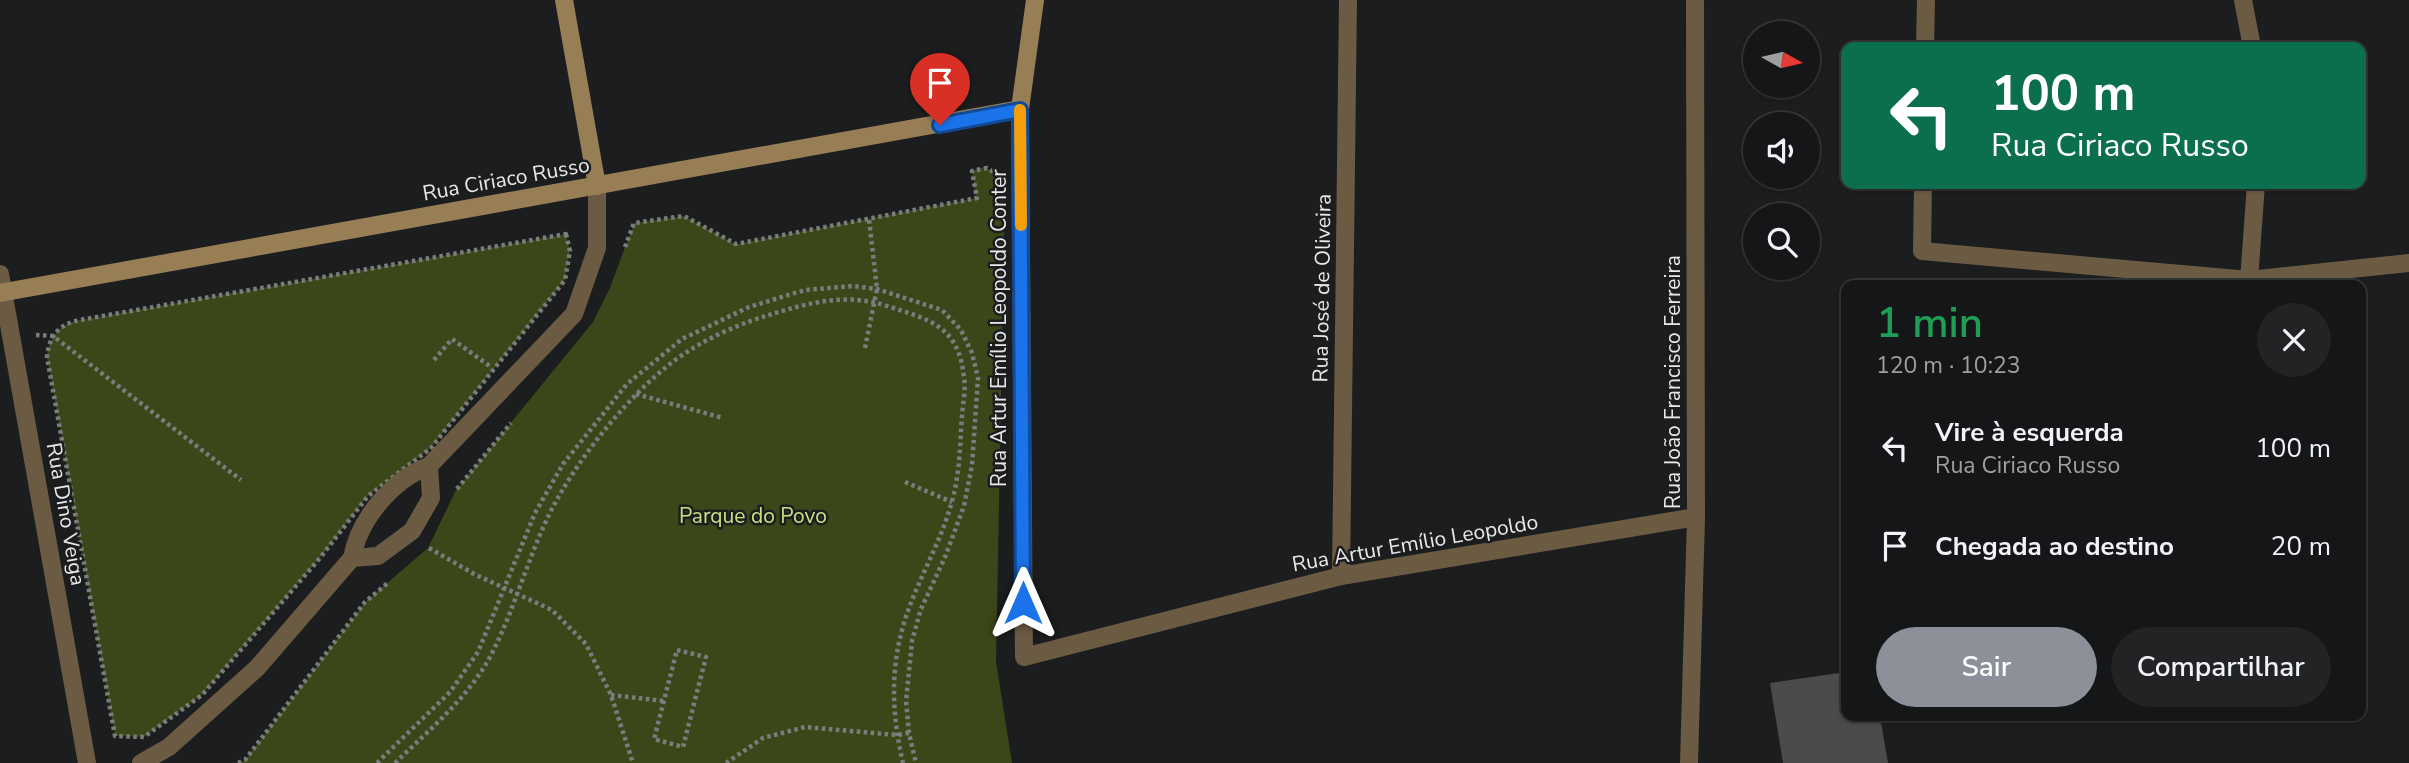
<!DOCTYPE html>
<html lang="pt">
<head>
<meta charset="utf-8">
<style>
  :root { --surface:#151617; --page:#222324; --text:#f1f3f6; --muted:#9d9fa1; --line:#343536; --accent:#8c9099 }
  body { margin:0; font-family:"Nunito Sans",sans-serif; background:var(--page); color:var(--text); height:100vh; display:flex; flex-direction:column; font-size:26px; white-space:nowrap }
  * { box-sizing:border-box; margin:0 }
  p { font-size:23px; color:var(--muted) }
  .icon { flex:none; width:38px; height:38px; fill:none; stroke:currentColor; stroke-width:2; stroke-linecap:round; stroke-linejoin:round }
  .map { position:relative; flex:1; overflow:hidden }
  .sheet { position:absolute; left:1841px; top:280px; width:525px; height:441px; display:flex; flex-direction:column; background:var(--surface); border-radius:14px; box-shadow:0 2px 5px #0004,0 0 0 2px var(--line) }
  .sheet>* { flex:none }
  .banner { position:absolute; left:1841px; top:42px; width:525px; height:147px; border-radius:14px; box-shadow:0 2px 5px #0004,0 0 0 2px var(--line); background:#0b6e4f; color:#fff; overflow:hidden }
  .needle { width:46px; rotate:98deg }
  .fabs { position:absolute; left:1743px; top:21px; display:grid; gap:14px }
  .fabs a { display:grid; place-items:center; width:77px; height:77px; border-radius:50%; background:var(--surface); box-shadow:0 2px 5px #0004,0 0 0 2px var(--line); font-size:35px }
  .pin { position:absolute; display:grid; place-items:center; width:60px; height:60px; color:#fff; margin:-72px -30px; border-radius:50% 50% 50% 0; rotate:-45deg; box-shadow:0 0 7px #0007 }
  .pin .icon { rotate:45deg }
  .me { position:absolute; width:77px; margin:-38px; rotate:0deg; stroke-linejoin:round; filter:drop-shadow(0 0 5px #0008) }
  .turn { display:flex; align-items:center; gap:24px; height:147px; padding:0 35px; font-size:32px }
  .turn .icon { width:91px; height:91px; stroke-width:2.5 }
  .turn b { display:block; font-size:49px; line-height:60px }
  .round { display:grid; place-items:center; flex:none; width:74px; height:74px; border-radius:37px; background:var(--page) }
  .headline { display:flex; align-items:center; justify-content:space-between; height:119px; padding:0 35px }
  h1 { font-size:42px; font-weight:600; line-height:52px; color:#1e9e55 }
  .cta { display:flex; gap:14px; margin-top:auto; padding:14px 35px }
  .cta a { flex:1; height:80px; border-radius:42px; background:var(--accent); color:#fff; font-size:28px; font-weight:600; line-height:80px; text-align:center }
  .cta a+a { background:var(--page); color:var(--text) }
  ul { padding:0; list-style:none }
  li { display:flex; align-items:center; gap:21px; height:98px; padding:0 35px }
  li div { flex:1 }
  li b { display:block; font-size:26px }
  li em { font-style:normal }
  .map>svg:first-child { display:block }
  .green { fill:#3c4719 }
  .building { fill:#4a4b4d }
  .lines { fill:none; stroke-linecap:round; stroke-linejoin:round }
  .path { stroke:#7b7c7d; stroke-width:4.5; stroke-dasharray:3.5 3.5; stroke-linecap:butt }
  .lane { stroke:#6b5b42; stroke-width:18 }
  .street { stroke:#6b5b42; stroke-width:18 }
  .secondary { stroke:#977e55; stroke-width:18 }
  .route-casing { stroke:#114b97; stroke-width:18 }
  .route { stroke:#1a73e8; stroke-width:12 }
  .slow { stroke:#f59e0b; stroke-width:12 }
  .labels { text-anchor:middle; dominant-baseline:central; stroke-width:5; stroke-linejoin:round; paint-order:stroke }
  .street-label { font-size:21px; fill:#e8e8e9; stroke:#1c1d1f }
  .park-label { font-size:21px; fill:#c8e180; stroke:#1c1d1f }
</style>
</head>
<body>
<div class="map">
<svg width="2409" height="763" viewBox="0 0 2409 763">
  <rect width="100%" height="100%" fill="#1c1d1f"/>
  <path class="green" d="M 979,168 C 993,168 1002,175 1005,188 L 996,662 L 1012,763 L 238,763 L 245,760 L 365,602 L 428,548 L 456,490 L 593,322 L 610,288 L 634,223 L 684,216 L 736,244 L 976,198 L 972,171 Z
    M 566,234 L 570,251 L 565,280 L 431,448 L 368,496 L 320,558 L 202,695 L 144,737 L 115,736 L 47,357 C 49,336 59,324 80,320 Z"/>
  <path class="building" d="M 1846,672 L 1846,716 L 1880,716 L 1888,763 L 1783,763 L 1770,683 Z"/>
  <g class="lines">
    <path class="path" d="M 566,234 L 570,251 L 565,280 L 431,448 L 368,496 L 320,558 L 202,695 L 144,737 L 115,736 L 47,357 C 49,336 59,324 80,320 Z
      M 625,247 L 634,223 L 684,216 L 736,244 L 977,198 L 972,171 L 987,168 L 994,172
      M 36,335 L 53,336 L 241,480
      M 865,348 L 877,289 L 869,219
      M 434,360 L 452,339 L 491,367
      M 636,394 L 723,418
      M 905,482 L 952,502
      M 457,489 L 511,423
      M 429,548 L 474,574 L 552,610 L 586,644 L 611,695 L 633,763
      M 677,650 L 706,657 L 683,747 L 654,739 Z
      M 611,695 L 664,701
      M 238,763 L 245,760 L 365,602 L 389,582
      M 377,763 L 450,692 L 478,652 L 535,513 L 563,464 L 627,384 L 682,339 L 749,307 L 805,290 L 853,286 L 877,289 L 942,310 L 961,330 L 972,353 L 978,378 L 972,465 L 964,506 L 945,557 L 921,609 L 912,641 L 906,701 L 909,733 L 916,763
      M 395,763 C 429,730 467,699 490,657 C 513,613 526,564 547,519 C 573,463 636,383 690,350 C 712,336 744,322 769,315 C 807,303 846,293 884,305 C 927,319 959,324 964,378 C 966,389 963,403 962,415 C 960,444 960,473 952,501 C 940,547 912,588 901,634 C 890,677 893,721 903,763
      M 726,763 L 763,738 L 805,727 L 897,735 L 909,733"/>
    <path class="lane" d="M 352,558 L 378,556 L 412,531 L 431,498 L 429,466
      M 141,763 L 169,747 L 257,668 L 352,558 C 359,519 392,480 429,466 L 574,314 L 597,248 L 597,186"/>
    <path class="street" d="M 2243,0 L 2252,47
      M 1925,47 L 1926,0
      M 1020,109 L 1024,657 L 1341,576 L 1696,517
      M 1923,184 L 1922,251 L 2249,280 L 2409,263
      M 0,274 L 87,763
      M 2249,280 L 2256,184
      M 1341,576 L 1348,0
      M 1689,763 L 1696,517 L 1695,0"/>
    <path class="secondary" d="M 564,0 L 597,186
      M 0,293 L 1020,109 L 1035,0"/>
  </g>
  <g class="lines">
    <g class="route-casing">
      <path id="route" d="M 940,125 L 1020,110 L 1023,603"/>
    </g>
    <use href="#route" class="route"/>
    <path class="slow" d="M 1020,110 L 1021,225"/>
  </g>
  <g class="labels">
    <g class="street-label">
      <text transform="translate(506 179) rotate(-10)">Rua Ciriaco Russo</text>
      <text transform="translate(1322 288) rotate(-89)">Rua José de Oliveira</text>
      <text transform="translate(999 328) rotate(-90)">Rua Artur Emílio Leopoldo Conter</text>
      <text transform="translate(1673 382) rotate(-90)">Rua João Francisco Ferreira</text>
      <text transform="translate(66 514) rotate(80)">Rua Dino Veiga</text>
      <text transform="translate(1415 543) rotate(-10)">Rua Artur Emílio Leopoldo</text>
    </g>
    <g class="park-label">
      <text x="753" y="516">Parque do Povo</text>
    </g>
  </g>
</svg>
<div class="fabs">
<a><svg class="needle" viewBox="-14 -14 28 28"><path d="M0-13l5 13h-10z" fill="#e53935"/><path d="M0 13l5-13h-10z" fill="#9d9fa1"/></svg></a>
<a><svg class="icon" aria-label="sound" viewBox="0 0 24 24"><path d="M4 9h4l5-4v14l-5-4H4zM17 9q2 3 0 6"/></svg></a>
<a><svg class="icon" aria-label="search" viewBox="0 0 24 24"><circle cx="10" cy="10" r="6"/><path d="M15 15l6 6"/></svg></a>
</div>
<div class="pin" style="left:940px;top:125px;background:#d93025"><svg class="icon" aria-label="arrive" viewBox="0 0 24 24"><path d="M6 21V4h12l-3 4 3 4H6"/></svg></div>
<svg class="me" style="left:1023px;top:603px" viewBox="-20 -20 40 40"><path d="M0-17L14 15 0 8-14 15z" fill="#1a73e8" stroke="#fff" stroke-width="4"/></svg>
<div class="banner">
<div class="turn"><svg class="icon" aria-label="left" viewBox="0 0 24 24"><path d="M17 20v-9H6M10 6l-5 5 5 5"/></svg><div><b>100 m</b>Rua Ciriaco Russo</div></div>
</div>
<section class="sheet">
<div class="headline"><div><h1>1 min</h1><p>120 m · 10:23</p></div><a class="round"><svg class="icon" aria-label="close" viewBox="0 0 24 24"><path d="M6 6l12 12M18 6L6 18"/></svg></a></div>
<ul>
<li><svg class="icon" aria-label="left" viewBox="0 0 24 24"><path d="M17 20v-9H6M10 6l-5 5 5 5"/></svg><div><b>Vire à esquerda</b><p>Rua Ciriaco Russo</p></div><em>100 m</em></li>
<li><svg class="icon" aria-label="arrive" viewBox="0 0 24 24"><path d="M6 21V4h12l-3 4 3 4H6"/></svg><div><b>Chegada ao destino</b></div><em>20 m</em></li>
</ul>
<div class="cta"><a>Sair</a><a>Compartilhar</a></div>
</section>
</div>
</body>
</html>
